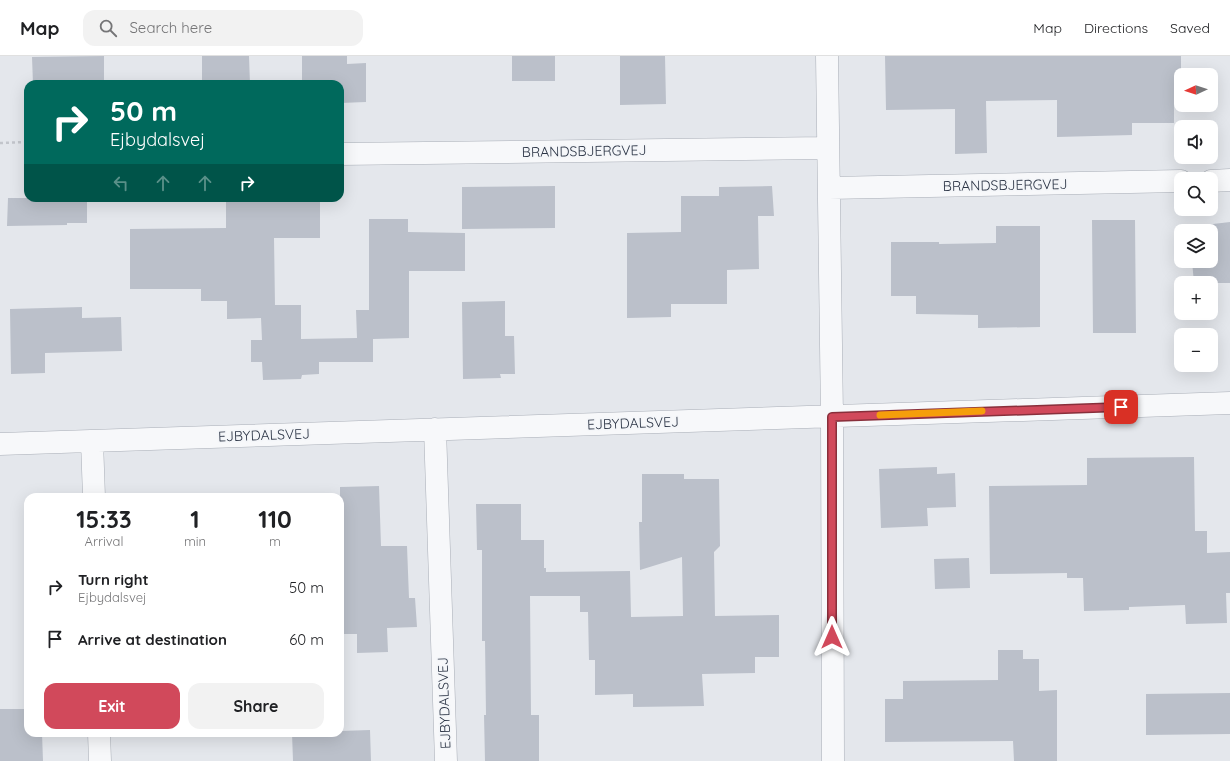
<!DOCTYPE html>
<html lang="en">
<head>
<meta charset="utf-8">
<style>
  :root { --surface:#fff; --page:#f2f2f2; --text:#202124; --muted:#757577; --line:#e0e0e0; --accent:#d1495b }
  body { margin:0; font-family:Quicksand,sans-serif; background:var(--page); color:var(--text); height:100vh; display:flex; flex-direction:column; font-size:15px; white-space:nowrap }
  * { box-sizing:border-box; margin:0 }
  p { font-size:13px; color:var(--muted) }
  .icon { flex:none; width:22px; height:22px; fill:none; stroke:currentColor; stroke-width:2; stroke-linecap:round; stroke-linejoin:round }
  .map { position:relative; flex:1; overflow:hidden }
  .details { position:absolute; left:24px; top:437px; width:320px; height:244px; display:flex; flex-direction:column; background:var(--surface); border-radius:12px; box-shadow:0 4px 16px #0002 }
  .details>* { flex:none }
  .guide { position:absolute; left:24px; top:24px; width:320px; height:122px; border-radius:12px; box-shadow:0 4px 16px #0002; background:#00695c; color:#fff; overflow:hidden }
  .needle { width:26px; rotate:267deg }
  .fabs { position:absolute; left:1174px; top:12px; display:grid; gap:8px }
  .fabs a { display:grid; place-items:center; width:44px; height:44px; border-radius:8px; background:var(--surface); box-shadow:0 4px 16px #0002; font-size:20px }
  .pin { position:absolute; display:grid; place-items:center; width:34px; height:34px; color:#fff; margin:-17px; border-radius:8px; box-shadow:0 2px 6px #0006 }
  .me { position:absolute; width:44px; margin:-22px; rotate:0deg; stroke-linejoin:round; filter:drop-shadow(0 0 3px #0008) }
  .turn { display:flex; align-items:center; gap:14px; height:84px; padding:0 20px; font-size:18px }
  .turn .icon { width:52px; height:52px; stroke-width:2.5 }
  .turn b { display:block; font-size:28px; line-height:34px }
  .lanes { display:flex; align-items:center; height:38px; padding:0 20px; background:#0003; justify-content:center; gap:20px; direction:ltr }
  .lanes .off { opacity:.35 }
  .eta { display:flex; justify-content:space-evenly; align-items:center; height:68px; text-align:center }
  .eta b { font-size:24px; font-weight:800; line-height:28px }
  .primary-button { display:flex; gap:8px; margin-top:auto; padding:8px 20px }
  .primary-button a { flex:1; height:46px; border-radius:12px; background:var(--accent); color:#fff; font-size:16px; font-weight:800; line-height:46px; text-align:center }
  .primary-button a+a { background:var(--page); color:var(--text) }
  ul { padding:0; list-style:none }
  li { display:flex; align-items:center; gap:12px; height:52px; padding:0 20px }
  li div { flex:1 }
  li b { display:block; font-size:15px }
  li em { font-style:normal }
  header { display:flex; align-items:center; gap:24px; box-sizing:border-box; height:56px; padding:0 20px; background:var(--surface); border-bottom:1px solid var(--line) }
  header strong { font-size:19px }
  nav { display:flex; gap:22px; margin-inline-start:auto; font-size:14px }
  .search { width:280px; height:36px; background:var(--page); display:flex; align-items:center; gap:10px; box-sizing:border-box; padding:0 14px; border-radius:12px; color:var(--muted); font-size:15px }
  .map>svg:first-child { display:block }
  .building { fill:#bbc0ca }
  .lines { fill:none; stroke-linecap:round; stroke-linejoin:round }
  .minor-casing { stroke:#a9aeb7; stroke-width:23 }
  .path { stroke:#c2c5cb; stroke-width:2.5; stroke-dasharray:3 3; stroke-linecap:butt }
  .minor { stroke:#f7f8fa; stroke-width:22 }
  .route-casing { stroke:#882f3b; stroke-width:10 }
  .route { stroke:#d1495b; stroke-width:7 }
  .slow { stroke:#f59e0b; stroke-width:7 }
  .labels { text-anchor:middle; dominant-baseline:central; stroke-width:3.5; stroke-linejoin:round; paint-order:stroke }
  .street-label { font-size:14px; fill:#2b3445; stroke:#f4f6f9 }
</style>
</head>
<body>
<header>
<strong>Map</strong>
<div class="search"><svg class="icon" aria-label="search" viewBox="0 0 24 24"><circle cx="10" cy="10" r="6"/><path d="M15 15l6 6"/></svg>Search here</div>
<nav><a>Map</a><a>Directions</a><a>Saved</a></nav>
</header>
<div class="map">
<svg width="1230" height="705" viewBox="0 0 1230 705">
  <rect width="100%" height="100%" fill="#e4e7ec"/>
  <path class="building" d="M 104,0 L 104,28 L 33,28 L 32,1 Z
    M 202,0 L 249,0 L 250,28 L 202,28 Z
    M 302,0 L 347,0 L 347,8 L 366,7 L 366,46 L 340,47 L 340,28 L 302,28 Z
    M 512,0 L 555,0 L 555,25 L 512,25 Z
    M 620,0 L 665,0 L 666,48 L 620,49 Z
    M 885,0 L 1181,0 L 1181,31 L 1174,31 L 1174,67 L 1132,67 L 1132,79 L 1057,81 L 1057,44 L 986,45 L 987,97 L 955,98 L 955,53 L 886,54 Z
    M 555,130 L 555,172 L 462,173 L 462,131 Z
    M 772,130 L 774,160 L 758,160 L 759,213 L 727,214 L 727,248 L 671,248 L 671,261 L 627,262 L 627,177 L 681,176 L 681,140 L 719,140 L 719,131 Z
    M 8,142 L 87,142 L 87,167 L 67,167 L 67,169 L 7,170 Z
    M 241,142 L 320,142 L 320,182 L 274,182 L 275,249 L 301,249 L 301,283 L 357,282 L 356,254 L 369,254 L 369,163 L 408,163 L 408,176 L 465,177 L 465,215 L 409,215 L 409,282 L 373,283 L 373,306 L 319,306 L 319,318 L 302,319 L 301,323 L 263,324 L 262,306 L 251,306 L 251,284 L 262,284 L 261,262 L 227,263 L 227,245 L 201,245 L 201,233 L 130,233 L 130,173 L 226,172 L 226,144 L 241,144 Z
    M 1092,164 L 1135,164 L 1136,277 L 1093,277 Z
    M 1230,166 L 1230,227 L 1194,227 L 1192,205 L 1211,205 L 1211,175 L 1188,175 L 1188,171 Z
    M 996,170 L 1040,170 L 1040,271 L 978,272 L 978,259 L 916,258 L 916,240 L 891,240 L 891,186 L 939,186 L 939,188 L 996,187 Z
    M 505,245 L 505,280 L 514,280 L 515,318 L 500,318 L 501,322 L 463,323 L 462,246 Z
    M 82,251 L 82,262 L 121,261 L 122,295 L 45,297 L 45,317 L 11,318 L 10,253 Z
    M 1194,401 L 1195,475 L 1207,475 L 1207,497 L 1230,496 L 1230,537 L 1226,537 L 1227,567 L 1186,568 L 1185,549 L 1129,551 L 1129,554 L 1084,555 L 1083,522 L 1067,522 L 1067,517 L 990,518 L 989,430 L 1087,429 L 1087,402 Z
    M 937,411 L 937,418 L 955,417 L 956,451 L 927,452 L 928,470 L 881,472 L 879,413 Z
    M 642,418 L 684,418 L 684,423 L 719,423 L 720,490 L 714,496 L 715,560 L 779,559 L 779,601 L 755,601 L 755,617 L 702,618 L 704,650 L 633,651 L 633,638 L 595,639 L 595,604 L 589,604 L 588,556 L 580,556 L 580,540 L 530,540 L 531,659 L 539,659 L 539,705 L 485,705 L 484,659 L 486,659 L 485,585 L 482,585 L 482,494 L 477,494 L 476,448 L 521,448 L 521,484 L 544,484 L 544,512 L 546,512 L 546,516 L 630,515 L 631,561 L 683,560 L 682,501 L 640,514 L 639,466 L 642,466 Z
    M 379,430 L 381,490 L 407,490 L 409,542 L 415,542 L 417,571 L 387,572 L 388,596 L 357,597 L 357,578 L 340,578 L 340,431 Z
    M 969,502 L 970,532 L 935,533 L 934,503 Z
    M 998,594 L 1023,594 L 1023,603 L 1039,603 L 1039,635 L 1057,634 L 1057,705 L 1014,705 L 1013,685 L 885,686 L 885,643 L 903,643 L 903,625 L 998,624 Z
    M 1230,637 L 1230,678 L 1146,679 L 1146,638 Z
    M 0,653 L 28,653 L 28,677 L 42,677 L 43,705 L 0,705 Z
    M 370,674 L 371,705 L 293,705 L 292,677 L 340,677 L 340,675 Z"/>
  <g class="lines">
    <g class="minor-casing">
      <path id="minor" d="M 827,0 L 832,361 L 833,705
        M 340,98 L 828,92
        M 1211,125 L 1230,124
        M 829,132 L 1181,125
        M 435,373 L 446,705
        M 92,385 L 94,441
        M 0,388 L 1230,347
        M 99,677 L 100,705"/>
    </g>
    <path class="path" d="M 0,87 L 28,86"/>
    <use href="#minor" class="minor"/>
  </g>
  <g class="lines">
    <g class="route-casing">
      <path id="route" d="M 832,581 L 832,361 L 1121,351"/>
    </g>
    <use href="#route" class="route"/>
    <path class="slow" d="M 880,359 L 982,355"/>
  </g>
  <g class="labels">
    <g class="street-label">
      <text transform="translate(584 95) rotate(-1)">BRANDSBJERGVEJ</text>
      <text transform="translate(1005 129) rotate(-1)">BRANDSBJERGVEJ</text>
      <text transform="translate(633 367) rotate(-2)">EJBYDALSVEJ</text>
      <text transform="translate(264 379) rotate(-2)">EJBYDALSVEJ</text>
      <text transform="translate(444 647) rotate(-92)">EJBYDALSVEJ</text>
    </g>
  </g>
</svg>
<div class="fabs">
<a><svg class="needle" viewBox="-14 -14 28 28"><path d="M0-13l5 13h-10z" fill="#e53935"/><path d="M0 13l5-13h-10z" fill="#757577"/></svg></a>
<a><svg class="icon" aria-label="sound" viewBox="0 0 24 24"><path d="M4 9h4l5-4v14l-5-4H4zM17 9q2 3 0 6"/></svg></a>
<a><svg class="icon" aria-label="search" viewBox="0 0 24 24"><circle cx="10" cy="10" r="6"/><path d="M15 15l6 6"/></svg></a>
<a><svg class="icon" aria-label="layers" viewBox="0 0 24 24"><path d="M12 4l9 5-9 5-9-5zM3 14l9 5 9-5"/></svg></a>
<a>+</a>
<a>−</a>
</div>
<div class="pin" style="left:1121px;top:351px;background:#d93025"><svg class="icon" aria-label="arrive" viewBox="0 0 24 24"><path d="M6 21V4h12l-3 4 3 4H6"/></svg></div>
<svg class="me" style="left:832px;top:581px" viewBox="-20 -20 40 40"><path d="M0-17L14 15 0 8-14 15z" fill="#d1495b" stroke="#fff" stroke-width="4"/></svg>
<div class="guide">
<div class="turn"><svg class="icon" aria-label="right" viewBox="0 0 24 24"><path d="M7 20v-9h11M14 6l5 5-5 5"/></svg><div><b>50 m</b>Ejbydalsvej</div></div>
<div class="lanes"><svg class="icon off" aria-label="left" viewBox="0 0 24 24"><path d="M17 20v-9H6M10 6l-5 5 5 5"/></svg><svg class="icon off" aria-label="ahead" viewBox="0 0 24 24"><path d="M12 20V5M6 11l6-6 6 6"/></svg><svg class="icon off" aria-label="ahead" viewBox="0 0 24 24"><path d="M12 20V5M6 11l6-6 6 6"/></svg><svg class="icon" aria-label="right" viewBox="0 0 24 24"><path d="M7 20v-9h11M14 6l5 5-5 5"/></svg></div>
</div>
<section class="details">
<div class="eta">
<div><b>15:33</b><p>Arrival</p></div>
<div><b>1</b><p>min</p></div>
<div><b>110</b><p>m</p></div>
</div>
<ul>
<li><svg class="icon" aria-label="right" viewBox="0 0 24 24"><path d="M7 20v-9h11M14 6l5 5-5 5"/></svg><div><b>Turn right</b><p>Ejbydalsvej</p></div><em>50 m</em></li>
<li><svg class="icon" aria-label="arrive" viewBox="0 0 24 24"><path d="M6 21V4h12l-3 4 3 4H6"/></svg><div><b>Arrive at destination</b></div><em>60 m</em></li>
</ul>
<div class="primary-button"><a>Exit</a><a>Share</a></div>
</section>
</div>
</body>
</html>
